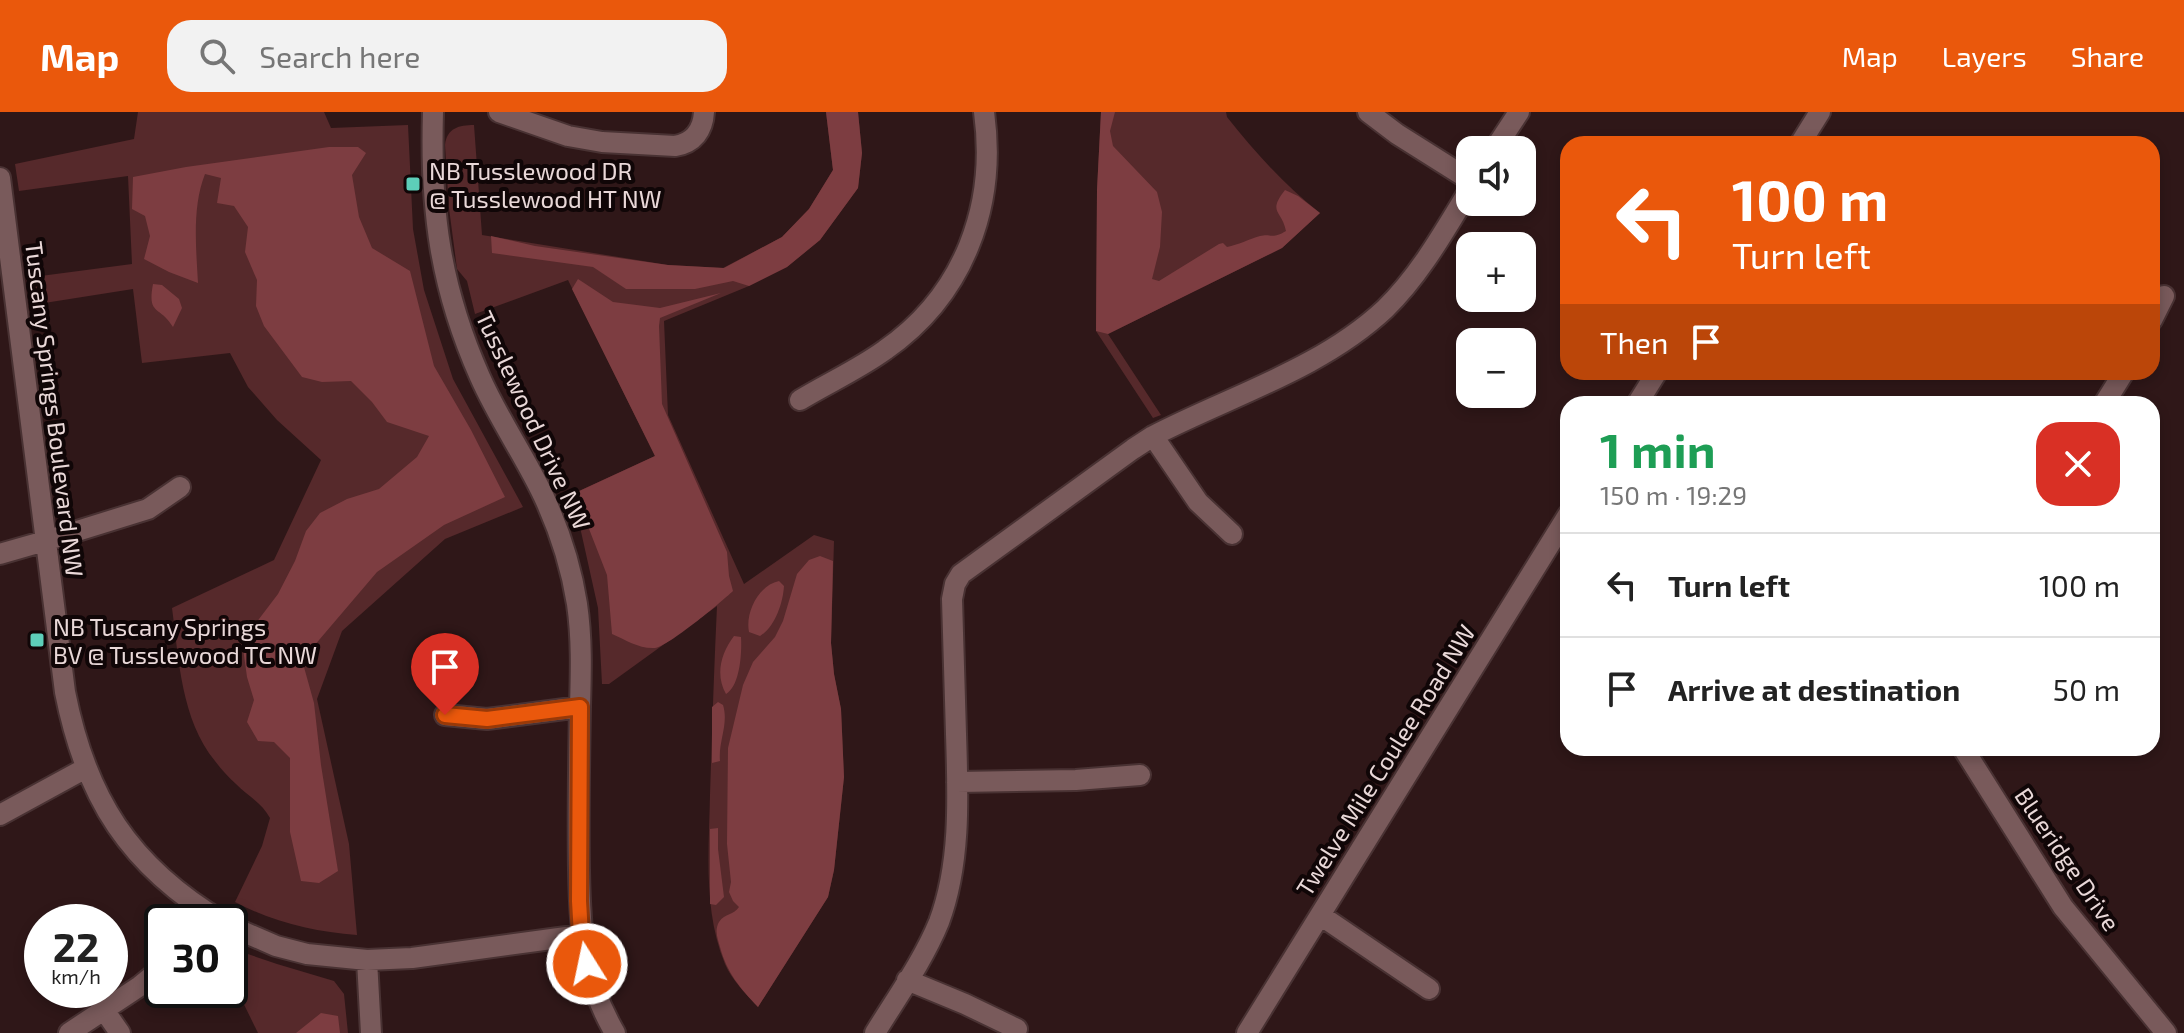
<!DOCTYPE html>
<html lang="en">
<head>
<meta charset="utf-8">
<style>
  :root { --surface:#fff; --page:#f2f2f2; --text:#222; --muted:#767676; --line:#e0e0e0; --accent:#ea580c }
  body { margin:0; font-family:"Exo 2",sans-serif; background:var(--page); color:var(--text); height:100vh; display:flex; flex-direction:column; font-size:30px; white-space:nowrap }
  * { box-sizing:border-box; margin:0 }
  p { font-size:26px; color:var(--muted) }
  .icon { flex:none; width:44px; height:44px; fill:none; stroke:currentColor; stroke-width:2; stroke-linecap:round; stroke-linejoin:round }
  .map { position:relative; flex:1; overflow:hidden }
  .drawer { position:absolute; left:1560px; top:284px; width:600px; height:360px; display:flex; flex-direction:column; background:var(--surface); border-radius:24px; box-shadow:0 4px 12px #0003 }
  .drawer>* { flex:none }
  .guide { position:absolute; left:1560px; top:24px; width:600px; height:244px; border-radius:24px; box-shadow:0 4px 12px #0003; background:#ea580c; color:#fff; overflow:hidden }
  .fabs { position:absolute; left:1456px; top:24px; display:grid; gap:16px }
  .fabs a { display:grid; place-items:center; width:80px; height:80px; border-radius:16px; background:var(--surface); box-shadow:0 4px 12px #0003; font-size:40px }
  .speed { position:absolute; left:24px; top:792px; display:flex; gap:16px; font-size:40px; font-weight:700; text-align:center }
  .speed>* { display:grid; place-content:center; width:104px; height:104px; border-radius:50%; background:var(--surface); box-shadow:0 4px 12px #0003; line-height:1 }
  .speed small { font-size:20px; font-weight:400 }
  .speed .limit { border:4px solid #111; border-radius:12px; background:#fff; color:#111 }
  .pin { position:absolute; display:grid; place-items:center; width:68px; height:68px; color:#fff; margin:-82px -34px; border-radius:50% 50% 50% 0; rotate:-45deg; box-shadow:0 0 8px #0007 }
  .pin .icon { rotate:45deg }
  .me { position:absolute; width:88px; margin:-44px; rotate:350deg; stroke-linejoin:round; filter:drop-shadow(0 0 6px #0008) }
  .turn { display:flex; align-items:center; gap:28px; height:168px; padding:0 40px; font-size:36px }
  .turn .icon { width:104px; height:104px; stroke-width:2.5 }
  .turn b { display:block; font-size:56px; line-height:68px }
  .then { display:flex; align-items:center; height:76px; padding:0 40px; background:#0003; gap:16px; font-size:30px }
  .round { display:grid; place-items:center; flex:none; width:84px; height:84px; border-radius:24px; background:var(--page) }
  .summary { display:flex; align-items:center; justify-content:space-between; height:136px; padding:0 40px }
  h1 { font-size:48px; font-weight:700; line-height:60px; color:#1e9e55 }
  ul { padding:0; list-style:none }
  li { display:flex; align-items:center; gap:24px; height:104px; padding:0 40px; border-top:2px solid var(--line) }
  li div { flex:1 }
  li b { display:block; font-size:30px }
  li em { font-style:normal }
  header { display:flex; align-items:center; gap:48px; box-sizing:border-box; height:112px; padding:0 40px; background:var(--accent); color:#fff }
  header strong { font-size:38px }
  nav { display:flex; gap:44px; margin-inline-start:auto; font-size:28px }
  .search { width:560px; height:72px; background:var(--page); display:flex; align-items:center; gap:20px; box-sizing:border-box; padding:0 28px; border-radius:24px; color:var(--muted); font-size:30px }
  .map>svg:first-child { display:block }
  .green { fill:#56292b }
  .forest { fill:#7d3d41 }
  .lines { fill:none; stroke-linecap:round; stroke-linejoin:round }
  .minor-casing { stroke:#493233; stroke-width:24 }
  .minor { stroke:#795a5b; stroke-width:20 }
  .route-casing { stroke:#983908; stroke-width:20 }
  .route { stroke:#ea580c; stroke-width:14 }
  .poi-dot { fill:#5dceb9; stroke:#100607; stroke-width:3 }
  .labels { text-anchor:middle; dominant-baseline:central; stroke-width:8; stroke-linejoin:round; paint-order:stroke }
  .poi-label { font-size:24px; fill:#e9d8d8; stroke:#100607; text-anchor:start }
  .street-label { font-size:24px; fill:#e9d8d8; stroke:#100607 }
</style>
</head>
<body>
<header>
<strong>Map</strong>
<div class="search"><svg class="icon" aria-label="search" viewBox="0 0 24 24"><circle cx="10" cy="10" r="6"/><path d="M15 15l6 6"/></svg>Search here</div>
<nav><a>Map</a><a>Layers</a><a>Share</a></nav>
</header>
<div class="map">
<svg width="2184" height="921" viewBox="0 0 2184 921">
  <rect width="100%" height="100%" fill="#2f1718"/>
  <path class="green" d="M 138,0 L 324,0 L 331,16 L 408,13 L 413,117 L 424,178 L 453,267 L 523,395 L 445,427 L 342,519 L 317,587 L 349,732 L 357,823 C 314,820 273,810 235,790 L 262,734 L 270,706 C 262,691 248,684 236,672 C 228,665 221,657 215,649 C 181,607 179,548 172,496 L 274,448 L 321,348 L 277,308 L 248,275 L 230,241 L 142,251 L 133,177 L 38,192 L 33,165 L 132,152 L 128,64 L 19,79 L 15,52 L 134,27 Z
    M 826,0 L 858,0 L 862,41 L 858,76 L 820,128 L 787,155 L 749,174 L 664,209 L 668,303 L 744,472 L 814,423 L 834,429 L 831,531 L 834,562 L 841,597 L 844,665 L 834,758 L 828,785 L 758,895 C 746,882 732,868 725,852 C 703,799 709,739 710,683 C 712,620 714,557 717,494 L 609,572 L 602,572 L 598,496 L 580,415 L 568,384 L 655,344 L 568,168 L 475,202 L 467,169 L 457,157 L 449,96 L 445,33 C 447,16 459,13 474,13 L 482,123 L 668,153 L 723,156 L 782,125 L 809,97 L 833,58 Z
    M 1101,0 L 1226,0 L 1227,5 C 1255,40 1284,73 1320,101 L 1282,136 L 1108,222 L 1161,303 L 1153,306 L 1096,219 L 1097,78 Z
    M 230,836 L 277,852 L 334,869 L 344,882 L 348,921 L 258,921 L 230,864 Z"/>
  <path class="forest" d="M 826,0 L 858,0 L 862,41 L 858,76 L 820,128 L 787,155 L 749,174 L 733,169 L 695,177 L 626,177 L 593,155 L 492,141 L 491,124 L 535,134 L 668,153 L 724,156 L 782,125 L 809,97 L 833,58 Z
    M 1101,0 L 1115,0 L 1110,19 L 1113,34 L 1157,80 L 1162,100 L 1160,135 L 1152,167 L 1159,169 L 1219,132 L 1223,131 L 1227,135 C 1238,133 1249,127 1260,124 C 1272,121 1271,128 1286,119 C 1282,98 1267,101 1285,78 L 1298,84 L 1320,101 L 1282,136 L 1108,222 L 1096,219 L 1097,78 Z
    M 329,35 L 358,35 L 366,41 L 352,63 L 359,105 L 372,136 L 410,159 L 434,254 L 471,318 L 505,385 L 444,413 L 377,460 L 302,548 L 314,591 L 321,653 L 338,759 L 319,771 L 301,769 L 290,720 L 290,646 L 274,630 L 258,629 L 247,610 L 254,588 L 247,565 L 243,536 L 259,507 L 278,482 L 295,449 L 306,419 L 320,401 L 347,387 L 379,377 L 417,345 L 429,324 L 387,310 L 372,290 L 351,269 L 322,270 L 302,265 L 264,214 L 256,194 L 257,168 L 245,140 L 248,115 L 234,94 L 217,91 L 221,66 L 205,62 C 192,95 196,135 198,171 L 169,160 L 144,147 L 150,124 L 145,104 L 132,97 L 133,65 L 186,55 Z
    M 578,167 L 613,190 L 660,196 L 721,181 L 660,206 L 659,214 L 662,292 L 727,440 L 729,464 L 733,479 C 720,491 669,534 655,536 C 639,537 626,528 612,522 L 607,463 L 575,381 L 655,344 L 572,177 Z
    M 153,172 L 162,173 L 179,187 L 182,196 L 173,215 C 160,193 147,204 153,172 Z
    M 820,444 L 833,449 L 831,531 L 834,562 L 841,597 L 844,665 L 834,758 L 828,785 L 758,895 C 740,876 727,861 720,835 C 718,827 714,819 719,810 C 725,801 734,803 739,795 L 733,789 L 729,780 L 731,770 L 727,732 L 728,636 L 743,573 L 753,550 L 775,525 L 783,509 L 797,462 L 809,448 Z
    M 779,469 L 784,474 C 783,491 775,515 760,524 L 749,520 C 745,500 759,473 779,469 Z
    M 734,524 L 741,525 C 742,541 740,574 726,582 C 715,563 721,541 734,524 Z
    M 718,590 L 723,593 C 729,612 718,630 720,649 L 712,651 L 712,595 Z
    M 718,716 L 718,737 L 724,785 L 716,793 L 710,792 L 710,717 Z
    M 321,901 L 338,904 L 340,921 L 296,921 Z"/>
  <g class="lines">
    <g class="minor-casing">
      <path id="minor" d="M 433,0 C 430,98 440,175 480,265 C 498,306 524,343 543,383 C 559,417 571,454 577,492 C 582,526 581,560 580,595 C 579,649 578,704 579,758 C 580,820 583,866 615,921
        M 499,0 L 568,24 L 602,30 L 675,34 C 694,31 703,18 704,0
        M 1368,0 L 1397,22 L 1470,68
        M 1800,32 L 1820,0
        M 1494,38 L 1519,0
        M 0,66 L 65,580 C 86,686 129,754 223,810
        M 2152,208 L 2164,184
        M 800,288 C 828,271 859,257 885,238 C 964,183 997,94 984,0
        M 1637,292 L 1657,260
        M 2104,292 L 2124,260
        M 1153,324 L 1198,390 L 1232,422
        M 0,442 L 45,429 L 148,397 L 180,375
        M 445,603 L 487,607 L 580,595
        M 1963,636 L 2063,795 L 2166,921
        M 957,670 L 1076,668 L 1140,663
        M 0,703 L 86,656
        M 1320,803 L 1429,877
        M 230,814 L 276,834 L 307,842 L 367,848 L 412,846 L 581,823
        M 367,848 L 371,921
        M 907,868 L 965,892 L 1017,917
        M 104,898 L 120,921
        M 69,921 L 140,874 L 162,856
        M 875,921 C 897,885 923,849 939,810 C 961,751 958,684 956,622 C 955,577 953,532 952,487 L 955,472 L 961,462 L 1133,337 L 1153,324 C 1230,284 1321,257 1385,197 C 1420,163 1445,118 1470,77
        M 1247,921 L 1568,403"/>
    </g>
    <use href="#minor" class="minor"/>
  </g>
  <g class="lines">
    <g class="route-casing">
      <path id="route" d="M 445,603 L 487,607 L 580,595 L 579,789 L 581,823 L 587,852"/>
    </g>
    <use href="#route" class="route"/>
  </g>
  <g class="poi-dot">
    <rect x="405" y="64" width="16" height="16" rx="4"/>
    <rect x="29" y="520" width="16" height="16" rx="4"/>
  </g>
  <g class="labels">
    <g class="poi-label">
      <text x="429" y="58">NB Tusslewood DR<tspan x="429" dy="28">@ Tusslewood HT NW</tspan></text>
      <text x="53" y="514">NB Tuscany Springs<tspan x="53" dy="28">BV @ Tusslewood TC NW</tspan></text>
    </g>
    <g class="street-label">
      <text transform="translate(55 297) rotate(83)">Tuscany Springs Boulevard NW</text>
      <text transform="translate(534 308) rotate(65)">Tusslewood Drive NW</text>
      <text transform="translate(1385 648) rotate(-58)">Twelve Mile Coulee Road NW</text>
      <text transform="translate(2068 747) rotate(56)">Blueridge Drive</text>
    </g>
  </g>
</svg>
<div class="fabs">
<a><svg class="icon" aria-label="sound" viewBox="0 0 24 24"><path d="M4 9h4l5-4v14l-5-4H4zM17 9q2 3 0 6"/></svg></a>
<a>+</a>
<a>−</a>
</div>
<div class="speed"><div>22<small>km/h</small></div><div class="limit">30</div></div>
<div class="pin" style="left:445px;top:603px;background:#d93025"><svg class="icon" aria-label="arrive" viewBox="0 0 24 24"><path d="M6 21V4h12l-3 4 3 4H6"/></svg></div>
<svg class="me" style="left:587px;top:852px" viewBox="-20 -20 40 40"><circle r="17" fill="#ea580c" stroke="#fff" stroke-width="3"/><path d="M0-11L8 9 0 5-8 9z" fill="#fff"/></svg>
<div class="guide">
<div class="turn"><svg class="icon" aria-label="left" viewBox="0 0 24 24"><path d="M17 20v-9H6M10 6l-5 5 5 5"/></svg><div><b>100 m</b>Turn left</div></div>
<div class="then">Then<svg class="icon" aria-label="arrive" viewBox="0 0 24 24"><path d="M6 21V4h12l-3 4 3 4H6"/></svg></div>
</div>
<section class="drawer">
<div class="summary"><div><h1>1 min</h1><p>150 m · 19:29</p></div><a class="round" style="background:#d93025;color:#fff"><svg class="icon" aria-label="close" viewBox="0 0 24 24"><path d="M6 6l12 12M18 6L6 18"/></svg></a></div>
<ul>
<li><svg class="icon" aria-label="left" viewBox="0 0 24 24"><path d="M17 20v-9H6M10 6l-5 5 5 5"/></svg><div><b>Turn left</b></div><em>100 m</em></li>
<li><svg class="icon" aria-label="arrive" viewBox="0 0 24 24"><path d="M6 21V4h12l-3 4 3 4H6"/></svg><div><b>Arrive at destination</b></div><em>50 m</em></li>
</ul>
</section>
</div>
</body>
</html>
